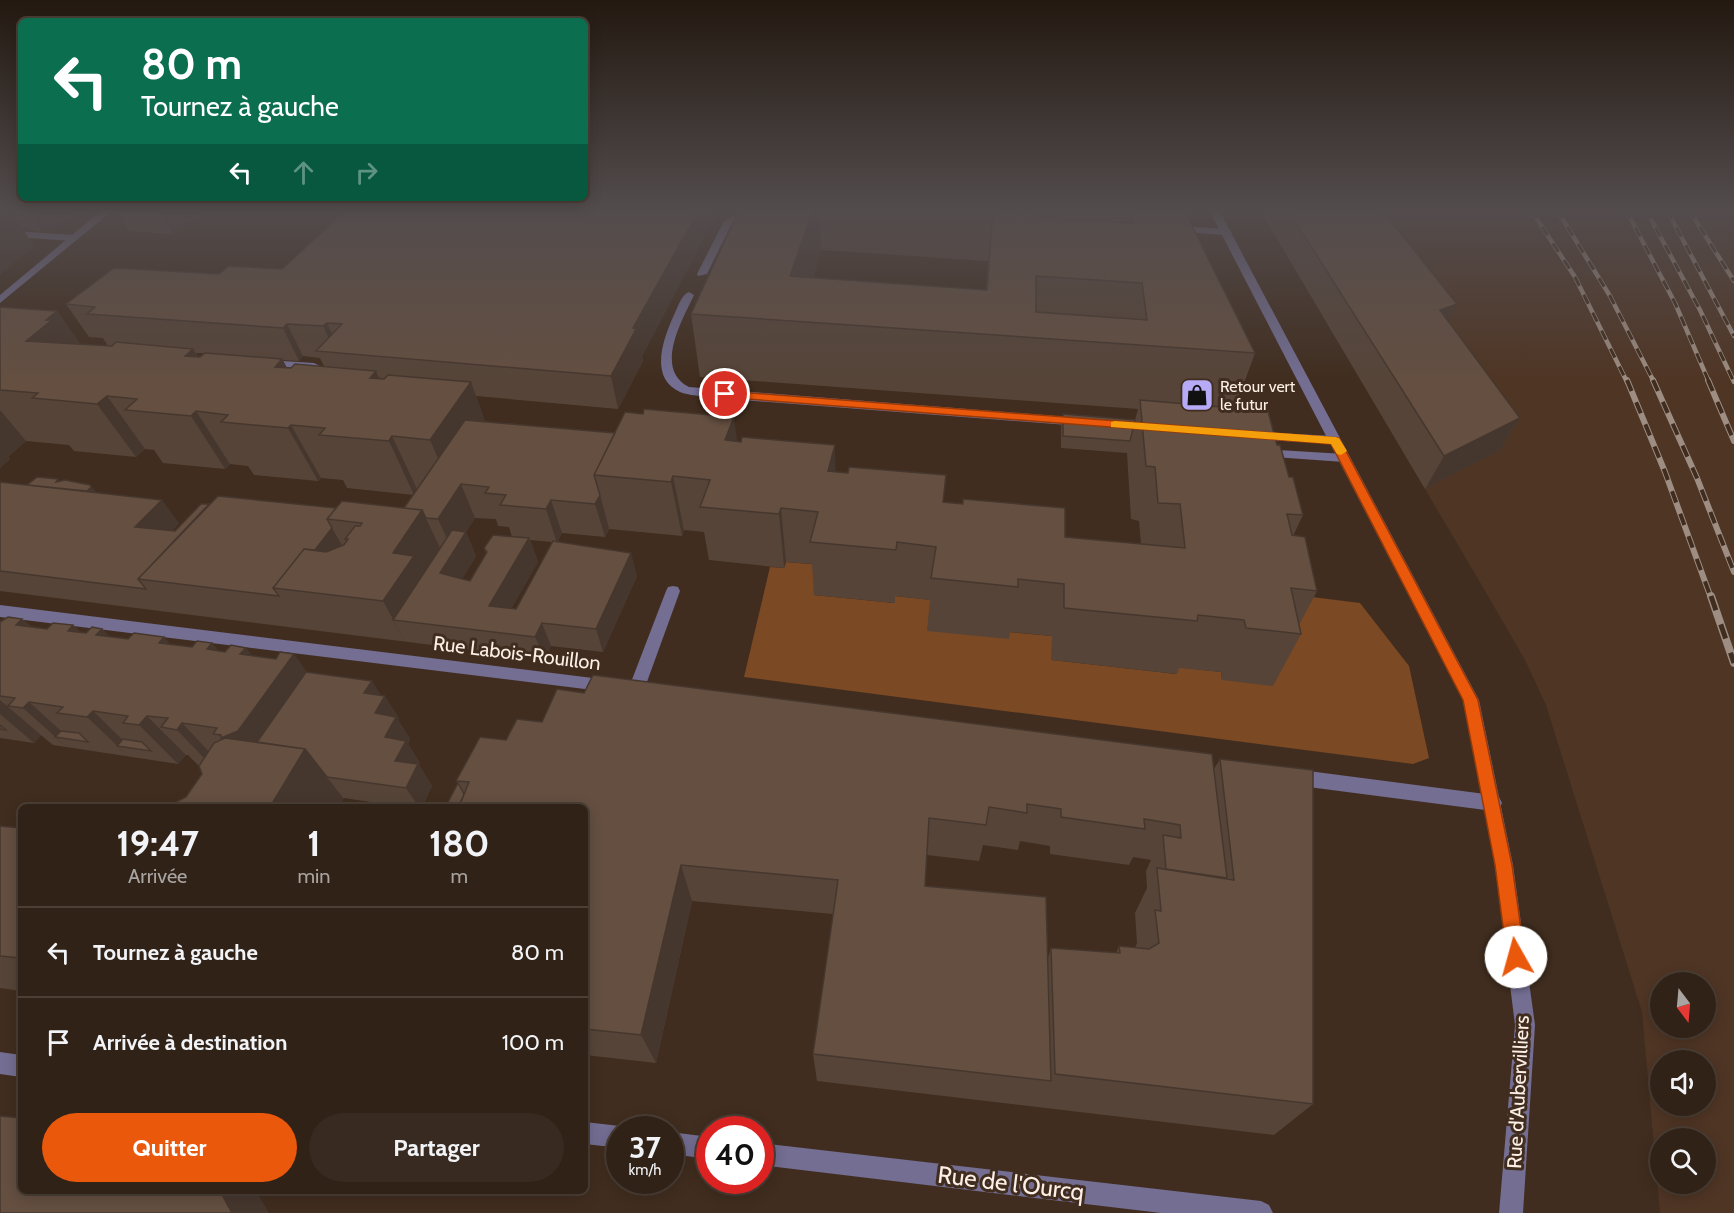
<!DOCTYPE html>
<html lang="fr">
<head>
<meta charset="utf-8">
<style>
  :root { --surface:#302217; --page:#382a20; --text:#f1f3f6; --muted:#a8a4a1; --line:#4b3f36; --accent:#ea580c }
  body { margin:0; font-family:Cabin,sans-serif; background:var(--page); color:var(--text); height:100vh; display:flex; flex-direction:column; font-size:22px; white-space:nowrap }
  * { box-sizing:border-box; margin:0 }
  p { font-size:20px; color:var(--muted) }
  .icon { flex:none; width:33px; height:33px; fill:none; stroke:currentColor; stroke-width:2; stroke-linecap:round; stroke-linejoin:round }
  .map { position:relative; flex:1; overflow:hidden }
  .sheet { position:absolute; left:18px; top:804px; width:570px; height:390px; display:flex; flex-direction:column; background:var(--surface); border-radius:9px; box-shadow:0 3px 15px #0003,0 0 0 2px var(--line) }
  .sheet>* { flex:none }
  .guide { position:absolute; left:18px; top:18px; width:570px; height:183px; border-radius:9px; box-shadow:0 3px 15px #0003,0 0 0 2px var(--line); background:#0b6e4f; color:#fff; overflow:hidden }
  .needle { width:39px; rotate:164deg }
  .buttons { position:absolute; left:1650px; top:972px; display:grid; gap:12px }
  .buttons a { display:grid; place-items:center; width:66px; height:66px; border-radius:50%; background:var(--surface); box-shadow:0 3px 15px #0003,0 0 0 2px var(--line); font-size:30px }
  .speed { position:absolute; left:606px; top:1116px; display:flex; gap:12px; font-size:30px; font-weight:700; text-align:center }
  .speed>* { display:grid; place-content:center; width:78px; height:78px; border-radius:50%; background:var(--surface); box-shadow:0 3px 15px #0003,0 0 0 2px var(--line); line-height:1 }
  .speed small { font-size:15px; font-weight:400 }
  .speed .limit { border:9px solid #d22; background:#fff; color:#111 }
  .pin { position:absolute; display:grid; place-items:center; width:51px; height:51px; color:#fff; margin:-26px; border:3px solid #fff; border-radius:50%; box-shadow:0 2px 6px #0007 }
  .me { position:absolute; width:66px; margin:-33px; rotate:353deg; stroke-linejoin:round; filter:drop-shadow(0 0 4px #0008) }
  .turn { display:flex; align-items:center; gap:21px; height:126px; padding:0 24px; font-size:27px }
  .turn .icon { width:78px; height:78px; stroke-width:2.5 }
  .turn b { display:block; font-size:42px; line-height:51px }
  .lanes { display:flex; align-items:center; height:57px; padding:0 24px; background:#0003; justify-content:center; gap:30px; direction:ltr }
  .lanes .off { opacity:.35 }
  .eta { display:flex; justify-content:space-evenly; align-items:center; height:102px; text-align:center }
  .eta b { font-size:36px; font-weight:800; line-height:42px }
  .cta { display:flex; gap:12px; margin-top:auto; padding:12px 24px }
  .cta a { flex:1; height:69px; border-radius:36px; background:var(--accent); color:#fff; font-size:24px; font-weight:800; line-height:69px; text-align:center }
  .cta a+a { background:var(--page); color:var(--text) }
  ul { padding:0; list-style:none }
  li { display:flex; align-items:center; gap:18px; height:90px; padding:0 24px; border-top:2px solid var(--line) }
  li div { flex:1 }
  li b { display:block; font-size:22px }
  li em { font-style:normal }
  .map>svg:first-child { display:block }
  .built { fill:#4f3524; fill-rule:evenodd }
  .green { fill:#7b4923 }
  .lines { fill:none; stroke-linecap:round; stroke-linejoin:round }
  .service { fill:#736e92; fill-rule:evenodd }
  .minor { fill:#736e92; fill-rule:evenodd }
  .tertiary { fill:#736e92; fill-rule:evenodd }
  .rail-far2-casing { stroke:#9d8d82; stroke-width:4.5 }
  .rail-far1-casing { stroke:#9d8d82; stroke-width:6 }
  .rail-casing { stroke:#9d8d82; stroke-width:8 }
  .rail-far2 { stroke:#402d1f; stroke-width:3; stroke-dasharray:10; stroke-linecap:butt }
  .rail-far1 { stroke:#402d1f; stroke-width:4; stroke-dasharray:12; stroke-linecap:butt }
  .rail { stroke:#402d1f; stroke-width:5; stroke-dasharray:15; stroke-linecap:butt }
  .wall { fill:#564438; fill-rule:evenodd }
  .shaded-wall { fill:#46372e }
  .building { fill:#644f41; stroke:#46372e; stroke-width:1.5; fill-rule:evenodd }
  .route { fill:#ea580c; stroke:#983908; stroke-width:1.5 }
  .slow { fill:#f59e0b }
  .labels { text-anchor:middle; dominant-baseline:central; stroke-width:6; stroke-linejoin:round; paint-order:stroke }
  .far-poi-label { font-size:16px; fill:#fcefe6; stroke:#402d1f; text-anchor:start }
  .street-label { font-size:20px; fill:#fcefe6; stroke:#402d1f }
  .near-street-label { font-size:24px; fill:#fcefe6; stroke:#402d1f }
</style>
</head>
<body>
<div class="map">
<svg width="1734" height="1213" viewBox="0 0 1734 1213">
  <rect width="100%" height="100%" fill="#402d1f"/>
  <path class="built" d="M 1260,210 L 1734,210 L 1734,1213 L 1660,1213 L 1642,1012 L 1546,705 L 1525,660 L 1477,577 ZM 1660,982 L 1706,982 L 1706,1028 L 1660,1028 ZM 1660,1060 L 1706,1060 L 1706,1106 L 1660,1106 ZM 1660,1138 L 1706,1138 L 1706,1184 L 1660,1184 Z"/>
  <path class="green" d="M 786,562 L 821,565 L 814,595 L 894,603 L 895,596 L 932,600 L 1009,632 L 1052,636 L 1052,660 L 1176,674 L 1177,667 L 1221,672 L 1222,680 L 1280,593 L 1360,603 L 1409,666 L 1429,758 L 1413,764 L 744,677 L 770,567 L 784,568 Z"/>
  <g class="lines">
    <path class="service" d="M 747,210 L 769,210 L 750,215 L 731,225 L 707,274 L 698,276 L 697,274 L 724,221 Z
      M 1176,226 L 1227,229 L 1232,232 L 1227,235 L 1173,231 L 1173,227 Z
      M 0,230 L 74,235 L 79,238 L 74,241 L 0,236 Z
      M 689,292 L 694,295 C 683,319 653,369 689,387 L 1081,418 L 1087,422 L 1081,426 L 703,397 C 695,395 687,395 680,392 C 648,378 664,337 674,315 C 678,307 681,295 689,292 Z
      M 267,360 L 314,363 L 320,366 L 314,369 L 263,365 L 263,361 Z
      M 1254,432 L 1335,436 L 1341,440 L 1335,444 L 1250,439 L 1248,436 L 1250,433 Z
      M 1264,449 L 1344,454 L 1350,458 L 1344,462 L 1259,456 L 1258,453 L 1259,450 Z
      M 673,586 L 678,587 L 680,591 L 644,690 L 642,695 L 636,696 L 630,695 L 628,690 L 666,591 L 668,587 Z"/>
    <path class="minor" d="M 0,605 L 609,680 L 615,681 L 617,686 L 615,691 L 609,692 L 0,617 Z
      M 1293,769 L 1493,795 L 1499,797 L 1502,803 L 1499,809 L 1493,811 L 1293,785 L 1287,782 L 1284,777 L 1287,772 Z
      M 0,1052 L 21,1055 L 21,1077 L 0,1074 Z
      M 585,1122 L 620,1126 L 628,1130 L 620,1130 L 620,1148 L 585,1144 Z
      M 670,1132 L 710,1137 L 710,1159 L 670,1154 Z
      M 760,1143 L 1261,1201 L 1269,1205 L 1273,1213 L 1161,1213 L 760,1165 Z"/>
    <path class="tertiary" d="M 102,210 L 113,210 L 0,303 L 0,295 Z
      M 1209,210 L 1219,210 L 1479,700 L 1513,865 L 1535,1025 L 1523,1213 L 1499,1213 L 1515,1025 L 1495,865 L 1463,700 Z"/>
    <g class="rail-far2-casing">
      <path id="rail-far2" d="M 1531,210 L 1575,277 L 1627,382
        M 1557,210 L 1610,296 L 1654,382
        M 1626,210 L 1675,303 L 1709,382
        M 1646,210 L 1700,310 L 1734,382
        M 1667,210 L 1734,336
        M 1689,210 L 1734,281"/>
    </g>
    <g class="rail-far1-casing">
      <path id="rail-far1" d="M 1627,380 L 1665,472 L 1711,598
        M 1653,380 L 1697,478 L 1734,572
        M 1708,380 L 1734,441"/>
    </g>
    <g class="rail-casing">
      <path id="rail" d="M 1711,596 L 1734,663"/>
    </g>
    <use href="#rail-far2" class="rail-far2"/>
    <use href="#rail-far1" class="rail-far1"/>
    <use href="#rail" class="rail"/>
  </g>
  <path class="wall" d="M 0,210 L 78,210 L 56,228 L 42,231 L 22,228 L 34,246 L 0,274 Z
    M 116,210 L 206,210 L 173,234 L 129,231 Z
    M 739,210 L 1184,210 L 1255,353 L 1235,408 L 1277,445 L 1303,515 L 1293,536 L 1317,591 L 1299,625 L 1301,634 L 1273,686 L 1222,680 L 1221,672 L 1179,668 L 1177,674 L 1051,660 L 1052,636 L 1010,632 L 1009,639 L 927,631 L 930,600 L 895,596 L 895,603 L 814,595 L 812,564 L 786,562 L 784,568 L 709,560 L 704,532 L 684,530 L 682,536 L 609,529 L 605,537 L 562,533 L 558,541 L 637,576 L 603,652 L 551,646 L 545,659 L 0,591 L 0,482 L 27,485 L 60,481 L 96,492 L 179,523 L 172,531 L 175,531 L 209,504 L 336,508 L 404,508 L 414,495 L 347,488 L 343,480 L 321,478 L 318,481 L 254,475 L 248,466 L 230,464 L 225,469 L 163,463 L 154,450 L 145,449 L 136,457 L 74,451 L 69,445 L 26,441 L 8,457 L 10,459 L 0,468 L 0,307 L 57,311 L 80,344 L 108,346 L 103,338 L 89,337 L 66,304 L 114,268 L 642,357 L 643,361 L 618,409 L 476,396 L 485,422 L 615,433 L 737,442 L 836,472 L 1065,537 L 1141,544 L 1139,521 L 1131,519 L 1127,453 L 1061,448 L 1061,426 L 1063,414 L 1135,420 L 1138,409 L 700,377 L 691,314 ZM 821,250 L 988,261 L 986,290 L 813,278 ZM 196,353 L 204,353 L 200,357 L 198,357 ZM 303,356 L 320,358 L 324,366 L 287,368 L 283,360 L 299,361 ZM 475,518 L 496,519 L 498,526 L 509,527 L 512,537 L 484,548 L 486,554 L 470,581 L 462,579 L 476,556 L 466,532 ZM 530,540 L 552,542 L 516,609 L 511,609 L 538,562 Z
    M 1260,210 L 1382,210 L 1457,304 L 1448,320 L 1520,418 L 1499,451 L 1425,489 Z
    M 22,619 L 30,626 L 47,629 L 73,625 L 81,633 L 86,633 L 102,629 L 109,636 L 192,647 L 212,643 L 218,651 L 225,652 L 246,648 L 252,656 L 276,659 L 294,654 L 306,672 L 381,695 L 399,718 L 398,720 L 410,739 L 408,744 L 420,763 L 419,765 L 432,786 L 422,807 L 403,807 L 344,798 L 186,797 L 202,774 L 199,766 L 188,755 L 186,755 L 178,764 L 53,745 L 42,736 L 41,735 L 34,743 L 0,738 L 0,622 Z
    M 584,693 L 1214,769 L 1220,759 L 1313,1104 L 1274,1135 L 817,1081 L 813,1054 L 833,914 L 692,901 L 656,1063 L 585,1055 L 585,807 L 449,807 L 447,804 L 458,783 L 456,781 L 506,740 L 542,722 ZM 1020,841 L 1050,846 L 1050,854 L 1129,865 L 1133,857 L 1151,860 L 1146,871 L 1147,888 L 1135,913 L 1137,943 L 1135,948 L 1119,946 L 1116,953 L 1051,948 L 1048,958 L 925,886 L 927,855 L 979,861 L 983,845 L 1018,850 Z
    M 0,826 L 21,828 L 21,991 L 0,988 Z"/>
  <path class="shaded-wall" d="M 0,210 L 10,210 L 34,246 L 0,274 Z
    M 28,210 L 78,210 L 56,228 L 42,231 Z
    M 159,210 L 206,210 L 173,234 Z
    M 699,210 L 719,210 L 642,357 L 643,361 L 618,409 L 611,376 L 633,328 Z
    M 813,210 L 820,210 L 821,250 L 799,322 L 790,276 Z
    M 1457,304 L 1440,336 L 1440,310 Z
    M 57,311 L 93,363 L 26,341 L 46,320 Z
    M 327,323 L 341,353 L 336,353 L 323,326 Z
    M 287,324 L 303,356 L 299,361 L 283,328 Z
    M 193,349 L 225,401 L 185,356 Z
    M 282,359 L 310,412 L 275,367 Z
    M 376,371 L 400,424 L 370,378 Z
    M 471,382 L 490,435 L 453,493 L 430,440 Z
    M 107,396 L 145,449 L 136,457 L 97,404 Z
    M 0,410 L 26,441 L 8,457 L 10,459 L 0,468 Z
    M 196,411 L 230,464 L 225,469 L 191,416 Z
    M 734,417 L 741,470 L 725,440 Z
    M 1520,418 L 1499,451 L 1425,489 L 1444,456 Z
    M 291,425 L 321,478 L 318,481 L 288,428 Z
    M 392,436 L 417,489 L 414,495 L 389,441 Z
    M 835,445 L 836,498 L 828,471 Z
    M 673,476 L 684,530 L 682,536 L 671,482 Z
    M 461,484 L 475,518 L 466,532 L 476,556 L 452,596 L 440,573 L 453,552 L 438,519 Z
    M 90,485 L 100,497 L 78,500 Z
    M 600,495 L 609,528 L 605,537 L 595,504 Z
    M 162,500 L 179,523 L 154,550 L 135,527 Z
    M 551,500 L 562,533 L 557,543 L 546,509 Z
    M 781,508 L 786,562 L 784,568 L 779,514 Z
    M 422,510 L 442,552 L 393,620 L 406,643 L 383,601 L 393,553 Z
    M 332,528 L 351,561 L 284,589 Z
    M 529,538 L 538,562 L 499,630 L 489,606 Z
    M 631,553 L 637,576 L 603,652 L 596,629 Z
    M 22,619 L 59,656 L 16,625 Z
    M 542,623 L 551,646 L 545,659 L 535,637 Z
    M 73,625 L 112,666 L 68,631 Z
    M 102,629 L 136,666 L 96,635 Z
    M 164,637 L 195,673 L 159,643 Z
    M 212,643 L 245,684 L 207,649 Z
    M 246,648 L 273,683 L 294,654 L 323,694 L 246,766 L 221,738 L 240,654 Z
    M 372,681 L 383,698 L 385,696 L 399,718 L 398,720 L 410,739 L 408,744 L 420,763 L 419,765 L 432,786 L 422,807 L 419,807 L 406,788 L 385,737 L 364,693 Z
    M 0,700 L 41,735 L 34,743 L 0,714 Z
    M 29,702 L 70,739 L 55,737 L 68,748 L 23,708 Z
    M 93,711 L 131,748 L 117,746 L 129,757 L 87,717 Z
    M 147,716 L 186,755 L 178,764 L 139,725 Z
    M 182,723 L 216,759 L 204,758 L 177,730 Z
    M 305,749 L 344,799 L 339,807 L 270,807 Z
    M 681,865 L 692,901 L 656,1063 L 641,1035 Z
    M 220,1191 L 256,1191 L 269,1213 L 232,1213 Z"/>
  <path class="building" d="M 346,210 L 699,210 L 633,328 L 636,329 L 611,376 L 316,351 L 342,324 L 327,323 L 323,326 L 287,324 L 283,328 L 87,314 L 95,307 L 66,304 L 114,268 L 219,274 L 229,266 L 282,269 Z
    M 739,210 L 813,210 L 790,276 L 987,290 L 993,210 L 1036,210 L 1036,217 L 1133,223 L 1132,210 L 1184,210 L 1255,353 L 691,314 ZM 1036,276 L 1142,283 L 1147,320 L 1036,312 Z
    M 1288,210 L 1382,210 L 1457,304 L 1440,310 L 1520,418 L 1444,456 Z
    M 0,307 L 57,311 L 46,320 L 52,320 L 26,341 L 112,346 L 116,342 L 193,349 L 185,356 L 200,357 L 205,353 L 282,359 L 275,367 L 291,368 L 295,364 L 376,371 L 370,378 L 384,379 L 388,375 L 471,382 L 430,440 L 392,436 L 389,441 L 319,435 L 325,428 L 291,425 L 288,428 L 221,422 L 228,415 L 196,411 L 191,416 L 125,410 L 137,399 L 107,396 L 97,404 L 32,398 L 38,393 L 0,390 Z
    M 1140,400 L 1268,411 L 1277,445 L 1280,445 L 1289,477 L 1293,477 L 1303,515 L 1287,514 L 1292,535 L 1305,537 L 1317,591 L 1291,588 L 1301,634 L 1246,628 L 1244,620 L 1198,615 L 1197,621 L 1064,608 L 1064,584 L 1018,579 L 1018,587 L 931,578 L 936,547 L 897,542 L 896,550 L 810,542 L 818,512 L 781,508 L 779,514 L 700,507 L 710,480 L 673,476 L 671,482 L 594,475 L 625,412 L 643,414 L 644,409 L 734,417 L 725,440 L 741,442 L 742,437 L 835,445 L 828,471 L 848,473 L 849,467 L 946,475 L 943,502 L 963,504 L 963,499 L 1065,508 L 1065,537 L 1185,548 L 1180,504 L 1158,503 L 1155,467 L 1146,466 Z
    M 1063,414 L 1135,420 L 1130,441 L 1063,436 Z
    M 465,420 L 615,433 L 594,475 L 600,495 L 595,504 L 551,500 L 546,509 L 500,505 L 506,495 L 485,493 L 489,487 L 461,484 L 438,519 L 426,518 L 422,510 L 404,508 Z
    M 37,477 L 58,479 L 56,482 L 65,480 L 90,485 L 91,487 L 87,491 L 27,485 Z
    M 0,482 L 162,500 L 135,527 L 175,531 L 201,504 L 209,504 L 138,579 L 146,589 L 0,571 Z
    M 218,496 L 336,508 L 327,519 L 332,528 L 315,550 L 304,549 L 273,588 L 279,596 L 138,579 Z
    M 342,501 L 422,510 L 393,553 L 414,556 L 383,601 L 273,588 L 304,549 L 326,552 L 344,545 L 348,539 L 345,539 L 355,526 L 360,526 L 362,523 L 327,519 Z
    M 452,530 L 466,532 L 440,573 L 470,581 L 487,552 L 484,548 L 493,535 L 529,538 L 489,606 L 516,609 L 553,541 L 631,553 L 596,629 L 542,623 L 535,637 L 393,620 Z
    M 8,617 L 22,619 L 16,625 L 47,629 L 53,623 L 73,625 L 68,631 L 86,633 L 92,627 L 102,629 L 96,635 L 128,639 L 134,633 L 164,637 L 159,643 L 192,647 L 197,641 L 212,643 L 207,649 L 225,652 L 231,645 L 246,648 L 240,654 L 276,659 L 280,652 L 294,654 L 238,731 L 221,738 L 221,735 L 213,734 L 217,728 L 182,723 L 177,730 L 161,727 L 168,718 L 147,716 L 139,725 L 123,723 L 128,716 L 93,711 L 87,717 L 57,713 L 63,707 L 29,702 L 23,708 L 8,706 L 15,698 L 0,696 L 0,622 Z
    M 306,672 L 372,681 L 364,693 L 385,696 L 375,713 L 396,717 L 385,737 L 406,741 L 395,761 L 418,764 L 406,788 L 327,777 L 305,749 L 257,742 Z
    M 593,675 L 1212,754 L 1227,878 L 1166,869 L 1163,835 L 1181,838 L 1180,825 L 1144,819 L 1145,829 L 1061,817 L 1061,809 L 1027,804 L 1027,813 L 989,807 L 986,825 L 929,818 L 925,886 L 1046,897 L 1051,1081 L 813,1054 L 838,880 L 681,865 L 641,1035 L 585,1029 L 585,807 L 459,807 L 469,782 L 456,781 L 480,737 L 506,740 L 517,719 L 542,722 L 557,689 L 584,693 Z
    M 0,725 L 6,730 L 0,729 Z
    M 61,731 L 79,733 L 88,742 L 55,737 Z
    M 225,738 L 305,749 L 270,807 L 168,807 L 170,805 L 186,797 L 202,774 L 199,766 L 214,743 Z
    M 123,739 L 142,742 L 151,751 L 117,746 Z
    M 1220,759 L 1313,770 L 1313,1104 L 1055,1074 L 1051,948 L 1120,953 L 1119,946 L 1149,949 L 1159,943 L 1155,910 L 1161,911 L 1157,868 L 1234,880 Z
    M 458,783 L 464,794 L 459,806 L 447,804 Z
    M 0,826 L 21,828 L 21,958 L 0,956 Z
    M 0,1116 L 21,1118 L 21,1191 L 220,1191 L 232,1213 L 0,1213 Z"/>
  <linearGradient id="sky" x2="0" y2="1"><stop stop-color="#231911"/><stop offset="0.55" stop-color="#534c4d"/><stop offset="1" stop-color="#534c4d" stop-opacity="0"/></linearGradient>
  <rect width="1734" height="380" fill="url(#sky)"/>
  <path class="route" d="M 725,391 L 1339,438 L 1478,700 L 1512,865 L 1525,957 L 1522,963 L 1516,966 L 1509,963 L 1507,957 L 1495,865 L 1463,700 L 1331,444 L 721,397 L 721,392 Z"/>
  <path class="slow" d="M 1115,421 L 1335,437 L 1339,438 L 1347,451 L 1341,455 L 1337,454 L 1331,444 L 1111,427 L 1111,422 Z"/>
  <defs>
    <g id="shop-square" transform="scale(1.725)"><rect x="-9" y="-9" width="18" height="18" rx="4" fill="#b7abf8" stroke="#402d1f"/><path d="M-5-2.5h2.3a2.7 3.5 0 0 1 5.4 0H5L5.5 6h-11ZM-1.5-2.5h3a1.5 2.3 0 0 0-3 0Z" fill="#111"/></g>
  </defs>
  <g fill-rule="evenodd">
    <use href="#shop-square" x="1197" y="395"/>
  </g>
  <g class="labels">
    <g class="far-poi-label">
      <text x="1220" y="386">Retour vert<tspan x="1220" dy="18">le futur</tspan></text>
    </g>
    <g class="street-label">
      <text transform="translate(517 653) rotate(7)">Rue Labois-Rouillon</text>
      <text transform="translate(1518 1092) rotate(-87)">Rue d'Aubervilliers</text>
    </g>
    <g class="near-street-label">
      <text transform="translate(1011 1183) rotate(7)">Rue de l'Ourcq</text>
    </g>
  </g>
</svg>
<div class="buttons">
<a><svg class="needle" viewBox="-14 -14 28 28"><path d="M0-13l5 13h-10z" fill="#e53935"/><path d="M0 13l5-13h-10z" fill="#a8a4a1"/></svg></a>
<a><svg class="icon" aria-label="sound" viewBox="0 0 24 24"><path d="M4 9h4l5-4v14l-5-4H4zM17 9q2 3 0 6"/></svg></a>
<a><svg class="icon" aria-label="search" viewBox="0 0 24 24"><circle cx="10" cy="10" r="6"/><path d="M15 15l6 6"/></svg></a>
</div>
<div class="speed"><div>37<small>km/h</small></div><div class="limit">40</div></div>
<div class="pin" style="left:725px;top:394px;background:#d93025"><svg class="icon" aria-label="arrive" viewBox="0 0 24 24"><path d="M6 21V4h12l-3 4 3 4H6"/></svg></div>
<svg class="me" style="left:1516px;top:957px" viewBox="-20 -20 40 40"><circle r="19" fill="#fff"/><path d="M0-13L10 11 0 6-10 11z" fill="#ea580c"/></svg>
<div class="guide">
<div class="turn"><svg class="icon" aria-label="left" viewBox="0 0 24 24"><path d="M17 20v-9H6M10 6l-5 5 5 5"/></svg><div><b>80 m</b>Tournez à gauche</div></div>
<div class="lanes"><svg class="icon" aria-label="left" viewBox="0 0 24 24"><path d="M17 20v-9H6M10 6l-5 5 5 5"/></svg><svg class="icon off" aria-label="ahead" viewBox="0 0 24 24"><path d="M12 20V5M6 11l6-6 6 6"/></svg><svg class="icon off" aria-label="right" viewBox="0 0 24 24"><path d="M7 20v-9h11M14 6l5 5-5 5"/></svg></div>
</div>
<section class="sheet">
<div class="eta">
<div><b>19:47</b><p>Arrivée</p></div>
<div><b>1</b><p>min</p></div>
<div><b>180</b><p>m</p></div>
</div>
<ul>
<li><svg class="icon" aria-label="left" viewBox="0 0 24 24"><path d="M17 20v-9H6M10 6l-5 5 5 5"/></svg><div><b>Tournez à gauche</b></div><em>80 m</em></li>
<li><svg class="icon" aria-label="arrive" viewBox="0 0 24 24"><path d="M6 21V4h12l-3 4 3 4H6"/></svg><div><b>Arrivée à destination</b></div><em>100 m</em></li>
</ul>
<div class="cta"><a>Quitter</a><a>Partager</a></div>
</section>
</div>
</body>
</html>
